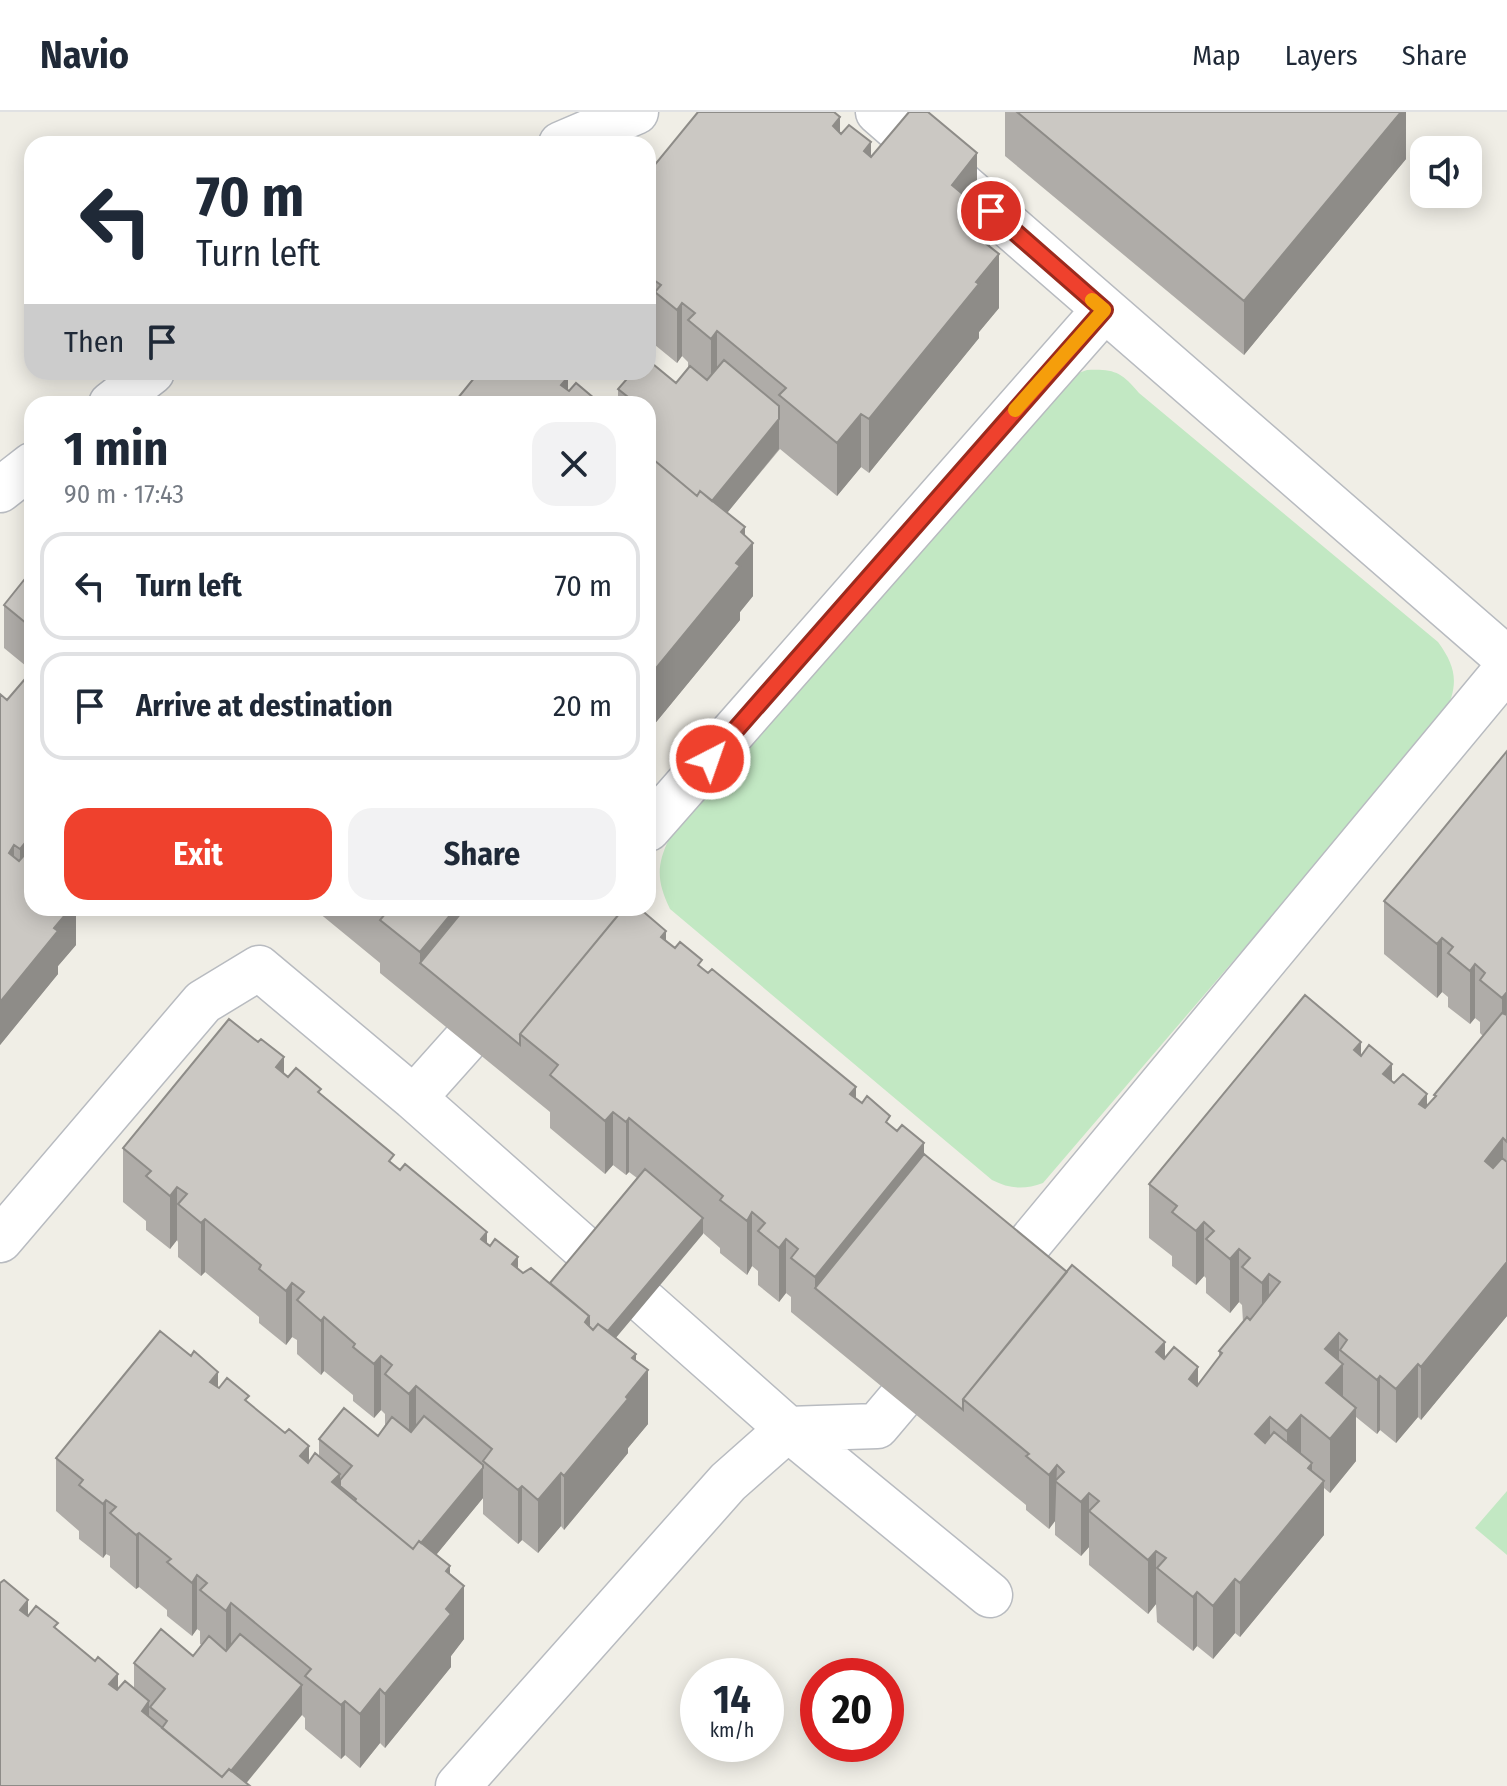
<!DOCTYPE html>
<html lang="en">
<head>
<meta charset="utf-8">
<style>
  :root { --surface:#fff; --page:#f2f2f3; --text:#1f2937; --muted:#747a83; --line:#e0e1e3; --accent:#ef412d }
  body { margin:0; font-family:"Fira Sans Condensed",sans-serif; background:var(--page); color:var(--text); height:100vh; display:flex; flex-direction:column; font-size:30px; white-space:nowrap }
  * { box-sizing:border-box; margin:0 }
  p { font-size:26px; color:var(--muted) }
  .icon { flex:none; width:44px; height:44px; fill:none; stroke:currentColor; stroke-width:2; stroke-linecap:round; stroke-linejoin:round }
  .map { position:relative; flex:1; overflow:hidden }
  .panel { position:absolute; left:24px; top:284px; width:632px; height:520px; display:flex; flex-direction:column; background:var(--surface); border-radius:24px; box-shadow:0 4px 20px #0003 }
  .panel>* { flex:none }
  .banner { position:absolute; left:24px; top:24px; width:632px; height:244px; border-radius:24px; box-shadow:0 4px 20px #0003; background:#fff; color:var(--text); overflow:hidden }
  .controls { position:absolute; left:1410px; top:24px; display:grid; gap:16px }
  .controls a { display:grid; place-items:center; width:72px; height:72px; border-radius:16px; background:var(--surface); box-shadow:0 4px 20px #0003; font-size:40px }
  .speed { position:absolute; left:680px; top:1546px; display:flex; gap:16px; font-size:40px; font-weight:700; text-align:center }
  .speed>* { display:grid; place-content:center; width:104px; height:104px; border-radius:50%; background:var(--surface); box-shadow:0 4px 20px #0003; line-height:1 }
  .speed small { font-size:20px; font-weight:400 }
  .speed .limit { border:12px solid #d22; background:#fff; color:#111 }
  .pin { position:absolute; display:grid; place-items:center; width:68px; height:68px; color:#fff; margin:-34px; border:4px solid #fff; border-radius:50%; box-shadow:0 2px 8px #0007 }
  .me { position:absolute; width:88px; margin:-44px; rotate:41deg; stroke-linejoin:round; filter:drop-shadow(0 0 6px #0008) }
  .turn { display:flex; align-items:center; gap:28px; height:168px; padding:0 40px; font-size:36px }
  .turn .icon { width:104px; height:104px; stroke-width:2.5 }
  .turn b { display:block; font-size:56px; line-height:68px }
  .then { display:flex; align-items:center; height:76px; padding:0 40px; background:#0003; gap:16px; font-size:30px }
  .round { display:grid; place-items:center; flex:none; width:84px; height:84px; border-radius:24px; background:var(--page) }
  .summary { display:flex; align-items:center; justify-content:space-between; height:136px; padding:0 40px }
  h1 { font-size:48px; font-weight:700; line-height:60px }
  .cta { display:flex; gap:16px; margin-top:auto; padding:16px 40px }
  .cta a { flex:1; height:92px; border-radius:24px; background:var(--accent); color:#fff; font-size:32px; font-weight:700; line-height:92px; text-align:center }
  .cta a+a { background:var(--page); color:var(--text) }
  ul { padding:0; list-style:none }
  li { display:flex; align-items:center; gap:24px; height:108px; margin:0 16px 12px; padding:0 24px; border:4px solid var(--line); border-radius:24px }
  li div { flex:1 }
  li b { display:block; font-size:30px }
  li em { font-style:normal }
  header { display:flex; align-items:center; gap:48px; box-sizing:border-box; height:112px; padding:0 40px; background:var(--surface); border-bottom:2px solid var(--line) }
  header strong { font-size:38px }
  nav { display:flex; gap:44px; margin-inline-start:auto; font-size:28px }
  .map>svg:first-child { display:block }
  .green { fill:#c2e8c3 }
  .lines { fill:none; stroke-linecap:round; stroke-linejoin:round }
  .minor-casing { stroke:#b8bbc0; stroke-width:47 }
  .minor { stroke:#fff; stroke-width:44 }
  .wall { fill:#afaca8 }
  .shaded-wall { fill:#8e8c88 }
  .building { fill:#cbc8c3; stroke:#8e8c88; stroke-width:2 }
  .route-casing { stroke:#9b2a1d; stroke-width:20 }
  .route { stroke:#ef412d; stroke-width:14 }
  .slow { stroke:#f59e0b; stroke-width:14 }
</style>
</head>
<body>
<header>
<strong>Navio</strong>
<nav><a>Map</a><a>Layers</a><a>Share</a></nav>
</header>
<div class="map">
<svg width="1507" height="1674" viewBox="0 0 1507 1674">
  <rect width="100%" height="100%" fill="#f0eee6"/>
  <path class="green" d="M 1087,258 C 1115,257 1121,260 1139,281 L 1438,530 C 1457,556 1459,573 1444,603 L 1043,1071 C 1024,1078 1010,1077 992,1068 L 670,797 C 657,770 656,754 669,727 L 1054,287 L 1073,263 Z
    M 1507,1379 L 1507,1443 L 1475,1416 Z"/>
  <g class="lines">
    <g class="minor-casing">
      <path id="minor" d="M 878,0 L 1507,547
        M 561,32 L 636,0
        M 111,292 L 152,260
        M 0,378 L 32,353
        M 648,717 L 1104,198
        M 414,986 L 464,930
        M 0,1128 L 203,890 L 259,856 L 414,986 L 588,1140
        M 1009,1156 L 1507,556
        M 646,1191 L 788,1317 L 990,1483
        M 458,1674 L 728,1370 L 788,1317 L 877,1314 L 899,1288"/>
    </g>
    <use href="#minor" class="minor"/>
  </g>
  <path class="wall" d="M 1005,0 L 1406,0 L 1406,47 L 1244,243 L 1005,44 Z
    M 840,21 L 871,30 L 871,45 L 977,94 L 990,135 L 999,196 L 979,220 L 979,226 L 869,361 L 861,355 L 837,384 L 780,337 L 727,401 L 745,423 L 753,484 L 740,500 L 740,508 L 648,620 L 648,292 L 618,292 L 618,277 L 676,271 L 688,257 L 688,250 L 682,244 L 677,251 L 655,233 L 655,222 L 649,217 L 648,61 Z
    M 32,458 L 32,559 L 4,536 L 4,493 Z
    M 0,582 L 7,588 L 32,796 L 76,796 L 76,833 L 58,854 L 58,862 L 0,933 Z
    M 1507,639 L 1507,1204 L 1421,1308 L 1418,1305 L 1396,1331 L 1380,1318 L 1377,1322 L 1356,1305 L 1356,1349 L 1330,1381 L 1324,1376 L 1324,1423 L 1240,1525 L 1235,1521 L 1213,1547 L 1197,1534 L 1193,1539 L 1157,1510 L 1156,1492 L 1148,1502 L 1089,1453 L 1089,1435 L 1081,1444 L 1055,1423 L 1055,1409 L 1049,1417 L 1026,1398 L 1026,1393 L 791,1200 L 791,1185 L 786,1181 L 779,1190 L 758,1173 L 758,1159 L 752,1154 L 747,1163 L 720,1141 L 720,1136 L 703,1121 L 615,1226 L 636,1249 L 648,1312 L 628,1336 L 628,1341 L 564,1418 L 561,1414 L 538,1441 L 522,1428 L 518,1432 L 483,1402 L 483,1386 L 436,1443 L 450,1463 L 464,1527 L 451,1544 L 451,1555 L 385,1636 L 380,1631 L 360,1656 L 345,1643 L 341,1647 L 305,1617 L 305,1606 L 302,1603 L 0,1674 L 28,1504 L 58,1518 L 118,1578 L 134,1576 L 134,1551 L 193,1544 L 202,1533 L 200,1532 L 200,1519 L 197,1517 L 192,1524 L 167,1504 L 167,1498 L 139,1475 L 136,1477 L 110,1455 L 110,1444 L 106,1442 L 103,1446 L 79,1427 L 79,1419 L 56,1399 L 56,1346 L 218,1276 L 249,1291 L 309,1350 L 319,1344 L 319,1327 L 378,1324 L 385,1313 L 385,1302 L 381,1298 L 374,1306 L 353,1289 L 353,1283 L 324,1259 L 321,1263 L 297,1242 L 297,1228 L 292,1225 L 286,1233 L 259,1211 L 259,1205 L 205,1160 L 201,1164 L 178,1145 L 178,1130 L 177,1128 L 170,1137 L 146,1118 L 146,1109 L 123,1090 L 123,1036 L 284,962 L 288,965 L 321,983 L 394,1053 L 523,1161 L 550,1171 L 637,1066 L 629,1060 L 626,1063 L 613,1053 L 605,1062 L 550,1016 L 550,1000 L 380,861 L 380,851 L 313,796 L 639,796 L 666,829 L 702,857 L 856,986 L 890,1013 L 1165,1246 L 1198,1272 L 1219,1246 L 1219,1239 L 1243,1210 L 1242,1193 L 1239,1190 L 1230,1201 L 1206,1181 L 1206,1166 L 1204,1164 L 1196,1173 L 1172,1154 L 1172,1144 L 1149,1126 L 1149,1072 L 1361,943 L 1392,969 L 1427,994 L 1434,986 L 1434,983 L 1483,924 L 1480,921 L 1480,910 L 1475,906 L 1470,912 L 1448,895 L 1448,885 L 1442,880 L 1437,886 L 1384,842 L 1384,789 Z"/>
  <path class="shaded-wall" d="M 1401,0 L 1406,0 L 1406,47 L 1244,243 L 1244,189 Z
    M 840,5 L 840,58 L 833,14 Z
    M 871,30 L 871,84 L 864,39 Z
    M 977,41 L 977,95 L 952,73 Z
    M 990,105 L 990,153 L 999,142 L 999,196 L 979,220 L 979,226 L 869,361 L 869,307 L 975,123 Z
    M 649,163 L 649,217 L 648,217 L 648,164 Z
    M 682,191 L 682,244 L 677,251 L 677,198 Z
    M 717,219 L 717,273 L 711,281 L 711,227 Z
    M 568,265 L 568,292 L 561,273 Z
    M 861,302 L 861,355 L 837,384 L 837,331 Z
    M 779,307 L 779,337 L 697,438 L 697,407 Z
    M 745,415 L 745,441 L 753,431 L 753,484 L 740,500 L 740,508 L 648,620 L 648,566 L 736,451 L 741,420 Z
    M 32,722 L 32,766 L 20,780 L 20,737 Z
    M 14,733 L 14,776 L 9,741 Z
    M 71,796 L 76,796 L 76,833 L 58,854 L 58,862 L 0,933 L 0,890 L 54,816 Z
    M 456,796 L 500,796 L 420,851 L 420,840 Z
    M 666,819 L 666,873 L 661,825 Z
    M 1442,826 L 1442,880 L 1437,886 L 1437,832 Z
    M 1475,852 L 1475,906 L 1470,912 L 1470,859 Z
    M 1507,880 L 1507,934 L 1502,940 L 1502,886 Z
    M 1361,930 L 1361,983 L 1354,938 Z
    M 284,945 L 284,999 L 276,955 Z
    M 1392,952 L 1392,1006 L 1383,962 Z
    M 856,975 L 856,1029 L 850,982 Z
    M 1427,982 L 1427,1036 L 1419,992 Z
    M 613,1000 L 613,1053 L 605,1062 L 605,1009 Z
    M 629,1006 L 629,1060 L 626,1063 L 626,1010 Z
    M 1503,1026 L 1503,1080 L 1485,1049 Z
    M 924,1031 L 924,1085 L 815,1176 L 815,1165 Z
    M 177,1075 L 177,1128 L 170,1137 L 170,1084 Z
    M 752,1100 L 752,1154 L 747,1163 L 747,1109 Z
    M 703,1106 L 703,1122 L 589,1258 L 585,1210 L 589,1204 Z
    M 205,1107 L 205,1160 L 201,1164 L 201,1111 Z
    M 1204,1110 L 1204,1164 L 1196,1173 L 1196,1119 Z
    M 487,1120 L 487,1174 L 481,1127 Z
    M 786,1127 L 786,1181 L 779,1190 L 779,1136 Z
    M 1239,1137 L 1239,1190 L 1230,1201 L 1230,1147 Z
    M 518,1145 L 518,1199 L 512,1152 Z
    M 1507,1150 L 1507,1204 L 1421,1308 L 1421,1255 Z
    M 1269,1162 L 1269,1216 L 1262,1225 L 1262,1171 Z
    M 292,1171 L 292,1225 L 286,1233 L 286,1179 Z
    M 324,1205 L 324,1259 L 321,1263 L 321,1209 Z
    M 1339,1221 L 1339,1256 L 1343,1252 L 1343,1305 L 1326,1325 L 1325,1237 Z
    M 1165,1230 L 1165,1284 L 1156,1240 Z
    M 636,1242 L 636,1273 L 648,1258 L 648,1312 L 628,1336 L 628,1341 L 564,1418 L 564,1364 L 632,1246 Z
    M 381,1244 L 381,1298 L 374,1306 L 374,1252 Z
    M 1418,1252 L 1418,1305 L 1396,1331 L 1396,1277 Z
    M 1198,1255 L 1198,1309 L 1189,1267 Z
    M 218,1260 L 218,1314 L 210,1270 Z
    M 1380,1264 L 1380,1318 L 1377,1322 L 1377,1268 Z
    M 416,1274 L 416,1327 L 409,1335 L 409,1282 Z
    M 1356,1296 L 1356,1349 L 1330,1381 L 1330,1327 Z
    M 1301,1303 L 1301,1357 L 1287,1373 L 1287,1319 Z
    M 1270,1305 L 1270,1358 L 1255,1322 Z
    M 309,1334 L 309,1387 L 300,1344 Z
    M 1312,1351 L 1312,1384 L 1324,1369 L 1324,1423 L 1240,1525 L 1240,1471 Z
    M 1057,1353 L 1055,1409 L 1049,1417 L 1049,1363 Z
    M 483,1356 L 483,1386 L 403,1483 L 403,1453 Z
    M 561,1361 L 561,1414 L 538,1441 L 538,1388 Z
    M 340,1362 L 340,1415 L 332,1370 Z
    M 522,1374 L 522,1428 L 518,1432 L 518,1378 Z
    M 1089,1381 L 1089,1435 L 1081,1444 L 1081,1390 Z
    M 106,1388 L 106,1442 L 103,1446 L 103,1392 Z
    M 139,1421 L 139,1475 L 136,1477 L 136,1423 Z
    M 1156,1439 L 1156,1492 L 1148,1502 L 1148,1448 Z
    M 450,1454 L 450,1491 L 464,1474 L 464,1527 L 451,1544 L 451,1555 L 385,1636 L 385,1582 L 446,1459 Z
    M 197,1463 L 197,1517 L 192,1524 L 192,1471 Z
    M 1235,1467 L 1235,1521 L 1213,1547 L 1213,1494 Z
    M 1197,1480 L 1197,1534 L 1193,1539 L 1193,1485 Z
    M 28,1488 L 28,1542 L 20,1498 Z
    M 231,1491 L 231,1545 L 226,1553 L 226,1499 Z
    M 118,1562 L 118,1615 L 109,1572 Z
    M 302,1573 L 302,1603 L 244,1674 L 219,1674 Z
    M 380,1577 L 380,1631 L 360,1656 L 360,1602 Z
    M 149,1589 L 149,1643 L 142,1599 Z
    M 345,1589 L 345,1643 L 341,1647 L 341,1593 Z"/>
  <path class="building" d="M 698,0 L 834,0 L 840,5 L 833,14 L 841,22 L 849,13 L 871,30 L 864,39 L 871,45 L 909,0 L 928,0 L 977,41 L 952,73 L 990,105 L 975,123 L 999,142 L 976,170 L 979,172 L 869,307 L 861,302 L 837,331 L 779,283 L 786,276 L 717,219 L 711,227 L 688,208 L 695,201 L 682,191 L 677,198 L 655,180 L 661,173 L 648,164 L 648,61 Z
    M 1017,0 L 1401,0 L 1244,189 Z
    M 648,248 L 676,271 L 690,254 L 707,268 L 724,248 L 779,294 L 779,307 L 712,389 L 700,379 L 697,384 L 648,343 L 650,338 L 648,336 L 648,306 L 650,303 L 648,301 L 648,292 L 637,292 L 618,277 L 633,260 L 648,260 Z
    M 479,260 L 561,260 L 568,265 L 561,273 L 569,279 L 576,271 L 601,292 L 453,292 Z
    M 648,343 L 697,384 L 700,379 L 745,415 L 741,420 L 753,431 L 736,451 L 740,454 L 648,566 Z
    M 32,458 L 32,516 L 4,493 Z
    M 25,567 L 32,573 L 32,722 L 20,737 L 14,733 L 9,741 L 19,749 L 26,741 L 32,747 L 32,796 L 71,796 L 54,816 L 58,819 L 0,890 L 0,582 L 7,588 Z
    M 1507,639 L 1507,880 L 1502,886 L 1480,868 L 1485,861 L 1475,852 L 1470,859 L 1448,841 L 1453,835 L 1442,826 L 1437,832 L 1384,789 Z
    M 378,796 L 456,796 L 420,840 L 380,808 L 385,802 Z
    M 465,796 L 624,796 L 520,922 L 520,933 L 420,851 Z
    M 624,796 L 639,796 L 666,819 L 661,825 L 675,836 L 680,830 L 702,848 L 698,853 L 708,861 L 712,857 L 856,975 L 850,982 L 862,991 L 867,984 L 890,1004 L 886,1010 L 897,1019 L 902,1013 L 924,1031 L 815,1165 L 791,1146 L 798,1137 L 786,1127 L 779,1136 L 758,1119 L 765,1111 L 752,1100 L 747,1109 L 720,1088 L 723,1084 L 629,1006 L 626,1010 L 613,1000 L 605,1009 L 550,963 L 558,953 L 520,922 Z
    M 1305,883 L 1361,930 L 1354,938 L 1361,944 L 1369,933 L 1392,952 L 1383,962 L 1394,971 L 1403,962 L 1427,982 L 1419,992 L 1425,996 L 1436,984 L 1434,983 L 1502,901 L 1507,903 L 1507,1030 L 1503,1026 L 1485,1049 L 1493,1056 L 1502,1046 L 1507,1050 L 1507,1150 L 1421,1255 L 1418,1252 L 1396,1277 L 1380,1264 L 1377,1268 L 1340,1238 L 1347,1228 L 1339,1221 L 1325,1237 L 1343,1252 L 1326,1271 L 1356,1296 L 1330,1327 L 1301,1303 L 1287,1319 L 1270,1305 L 1255,1322 L 1265,1331 L 1274,1320 L 1312,1351 L 1308,1356 L 1324,1369 L 1240,1471 L 1235,1467 L 1213,1494 L 1197,1480 L 1193,1485 L 1157,1456 L 1166,1446 L 1156,1439 L 1148,1448 L 1089,1399 L 1099,1389 L 1089,1381 L 1081,1390 L 1055,1369 L 1064,1360 L 1057,1353 L 1049,1363 L 1026,1344 L 1029,1342 L 963,1287 L 1072,1153 L 1165,1230 L 1156,1240 L 1164,1247 L 1174,1235 L 1198,1255 L 1189,1267 L 1197,1274 L 1222,1241 L 1219,1239 L 1247,1205 L 1250,1208 L 1280,1170 L 1269,1162 L 1262,1171 L 1242,1155 L 1250,1146 L 1239,1137 L 1230,1147 L 1206,1127 L 1214,1119 L 1204,1110 L 1196,1119 L 1172,1100 L 1177,1094 L 1149,1072 Z
    M 229,907 L 258,930 L 261,927 L 284,945 L 276,955 L 288,965 L 296,956 L 321,977 L 318,980 L 394,1043 L 389,1049 L 400,1058 L 405,1052 L 487,1120 L 481,1127 L 490,1134 L 495,1127 L 518,1145 L 512,1152 L 523,1161 L 531,1156 L 589,1204 L 585,1210 L 593,1218 L 598,1212 L 636,1242 L 632,1246 L 648,1258 L 626,1285 L 628,1287 L 564,1364 L 561,1361 L 538,1388 L 522,1374 L 518,1378 L 483,1349 L 492,1337 L 416,1274 L 409,1282 L 385,1262 L 392,1253 L 381,1244 L 374,1252 L 353,1235 L 355,1232 L 324,1205 L 321,1209 L 297,1188 L 304,1180 L 292,1171 L 286,1179 L 259,1157 L 261,1153 L 205,1107 L 201,1111 L 178,1092 L 187,1082 L 177,1075 L 170,1084 L 146,1064 L 151,1059 L 123,1036 Z
    M 924,1042 L 1067,1160 L 963,1287 L 963,1298 L 815,1176 Z
    M 645,1057 L 703,1106 L 608,1219 L 598,1212 L 593,1218 L 589,1214 L 589,1204 L 550,1171 Z
    M 160,1219 L 191,1244 L 194,1239 L 218,1260 L 210,1270 L 219,1276 L 227,1266 L 249,1284 L 245,1288 L 285,1321 L 289,1317 L 309,1334 L 300,1344 L 308,1351 L 315,1341 L 340,1362 L 332,1370 L 413,1437 L 419,1429 L 450,1454 L 446,1459 L 464,1474 L 446,1497 L 451,1502 L 385,1582 L 380,1577 L 360,1602 L 345,1589 L 341,1593 L 305,1564 L 311,1557 L 231,1491 L 226,1499 L 200,1478 L 207,1471 L 197,1463 L 192,1471 L 167,1450 L 171,1447 L 139,1421 L 136,1423 L 110,1401 L 116,1395 L 106,1388 L 103,1392 L 79,1373 L 83,1368 L 56,1346 Z
    M 344,1296 L 378,1324 L 392,1305 L 411,1320 L 424,1304 L 483,1353 L 483,1356 L 421,1431 L 419,1429 L 413,1437 L 355,1389 L 356,1387 L 340,1374 L 340,1368 L 352,1354 L 319,1327 Z
    M 4,1468 L 28,1488 L 20,1498 L 28,1504 L 36,1494 L 58,1511 L 54,1515 L 95,1549 L 98,1545 L 118,1562 L 109,1572 L 117,1578 L 125,1569 L 149,1589 L 142,1599 L 222,1665 L 229,1657 L 250,1674 L 0,1674 L 0,1471 Z
    M 161,1517 L 193,1544 L 209,1524 L 226,1539 L 240,1522 L 302,1573 L 231,1659 L 229,1657 L 222,1665 L 162,1616 L 167,1609 L 150,1595 L 165,1577 L 134,1551 Z"/>
  <g class="lines">
    <g class="route-casing">
      <path id="route" d="M 710,647 L 1104,198 L 991,99"/>
    </g>
    <use href="#route" class="route"/>
    <path class="slow" d="M 1015,298 L 1104,198 L 1092,188"/>
  </g>
</svg>
<div class="controls">
<a><svg class="icon" aria-label="sound" viewBox="0 0 24 24"><path d="M4 9h4l5-4v14l-5-4H4zM17 9q2 3 0 6"/></svg></a>
</div>
<div class="speed"><div>14<small>km/h</small></div><div class="limit">20</div></div>
<div class="pin" style="left:991px;top:99px;background:#d93025"><svg class="icon" aria-label="arrive" viewBox="0 0 24 24"><path d="M6 21V4h12l-3 4 3 4H6"/></svg></div>
<svg class="me" style="left:710px;top:647px" viewBox="-20 -20 40 40"><circle r="17" fill="#ef412d" stroke="#fff" stroke-width="3"/><path d="M0-11L8 9 0 5-8 9z" fill="#fff"/></svg>
<div class="banner">
<div class="turn"><svg class="icon" aria-label="left" viewBox="0 0 24 24"><path d="M17 20v-9H6M10 6l-5 5 5 5"/></svg><div><b>70 m</b>Turn left</div></div>
<div class="then">Then<svg class="icon" aria-label="arrive" viewBox="0 0 24 24"><path d="M6 21V4h12l-3 4 3 4H6"/></svg></div>
</div>
<section class="panel">
<div class="summary"><div><h1>1 min</h1><p>90 m · 17:43</p></div><a class="round"><svg class="icon" aria-label="close" viewBox="0 0 24 24"><path d="M6 6l12 12M18 6L6 18"/></svg></a></div>
<ul>
<li><svg class="icon" aria-label="left" viewBox="0 0 24 24"><path d="M17 20v-9H6M10 6l-5 5 5 5"/></svg><div><b>Turn left</b></div><em>70 m</em></li>
<li><svg class="icon" aria-label="arrive" viewBox="0 0 24 24"><path d="M6 21V4h12l-3 4 3 4H6"/></svg><div><b>Arrive at destination</b></div><em>20 m</em></li>
</ul>
<div class="cta"><a>Exit</a><a>Share</a></div>
</section>
</div>
</body>
</html>
